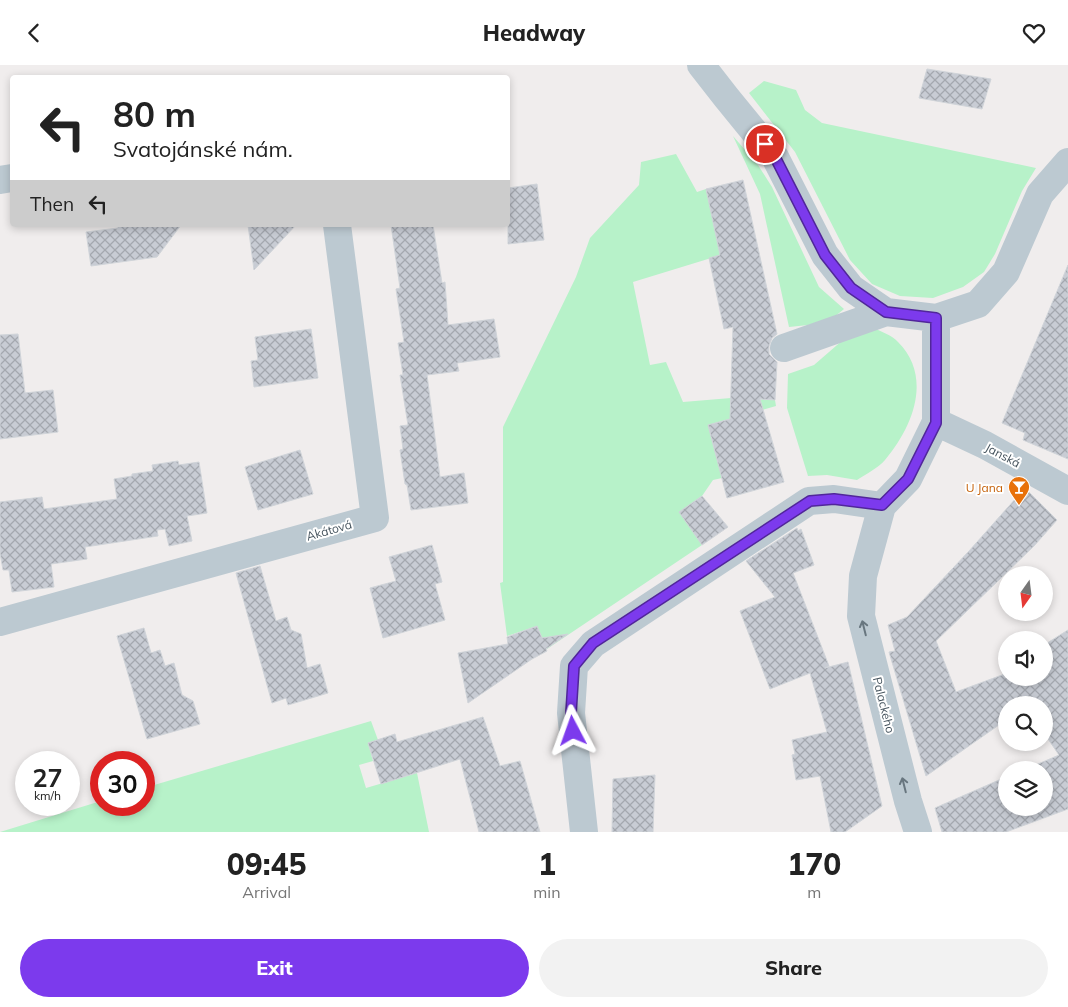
<!DOCTYPE html>
<html lang="en">
<head>
<meta charset="utf-8">
<style>
  :root { --surface:#fff; --page:#f2f2f2; --text:#222; --muted:#767676; --accent:#7c3aed }
  body { margin:0; font-family:Mulish,sans-serif; background:var(--page); color:var(--text); height:100vh; display:flex; flex-direction:column; font-size:19px; white-space:nowrap }
  * { box-sizing:border-box; margin:0 }
  p { font-size:16px; color:var(--muted) }
  .icon { flex:none; width:28px; height:28px; fill:none; stroke:currentColor; stroke-width:2; stroke-linecap:round; stroke-linejoin:round }
  .map { position:relative; height:767px; overflow:hidden }
  .details { display:flex; flex-direction:column; background:var(--surface); flex:1 }
  .details>* { flex:none }
  .top-card { position:absolute; left:10px; top:10px; width:500px; height:152px; border-radius:5px; box-shadow:0 2px 8px #0003; background:#fff; color:var(--text); overflow:hidden }
  .needle { width:32px; rotate:194deg }
  .buttons { position:absolute; left:998px; top:501px; display:grid; gap:10px }
  .buttons a { display:grid; place-items:center; width:55px; height:55px; border-radius:50%; background:var(--surface); box-shadow:0 2px 8px #0003; font-size:25px }
  .speed { position:absolute; left:15px; top:686px; display:flex; gap:10px; font-size:25px; font-weight:700; text-align:center }
  .speed>* { display:grid; place-content:center; width:65px; height:65px; border-radius:50%; background:var(--surface); box-shadow:0 2px 8px #0003; line-height:1 }
  .speed small { font-size:12px; font-weight:400 }
  .speed .limit { border:8px solid #d22; background:#fff; color:#111 }
  .pin { position:absolute; display:grid; place-items:center; width:42px; height:42px; color:#fff; margin:-21px; border:2px solid #fff; border-radius:50%; box-shadow:0 1px 5px #0007 }
  .me { position:absolute; width:55px; margin:-28px; rotate:356deg; stroke-linejoin:round; filter:drop-shadow(0 0 4px #0008) }
  .turn { display:flex; align-items:center; gap:18px; height:105px; padding:0 20px; font-size:22px }
  .turn .icon { width:65px; height:65px; stroke-width:2.5 }
  .turn b { display:block; font-size:35px; line-height:42px }
  .then { display:flex; align-items:center; height:48px; padding:0 20px; background:#0003; gap:10px; font-size:19px }
  .eta { display:flex; justify-content:space-evenly; align-items:center; height:85px; text-align:center }
  .eta b { font-size:30px; font-weight:800; line-height:35px }
  .cta { display:flex; gap:10px; margin-top:auto; padding:10px 20px }
  .cta a { flex:1; height:58px; border-radius:30px; background:var(--accent); color:#fff; font-size:20px; font-weight:800; line-height:58px; text-align:center }
  .cta a+a { background:var(--page); color:var(--text) }
  header { display:flex; justify-content:space-between; align-items:center; height:65px; padding:0 20px; background:var(--surface); font-size:22px; font-weight:800 }
  .map>svg:first-child { display:block }
  .green { fill:#b7f2c9 }
  .building { fill:url(#building-cross-hatch); stroke:#d0d4d9 }
  .lines { fill:none; stroke-linecap:round; stroke-linejoin:round }
  .minor { stroke:#bcc9d1; stroke-width:28 }
  .oneway { stroke:#68767f }
  .route-casing { stroke:#51269a; stroke-width:12 }
  .route { stroke:#7c3aed; stroke-width:9 }
  .labels { text-anchor:middle; dominant-baseline:central; stroke-width:4; stroke-linejoin:round; paint-order:stroke }
  .street-label { font-size:12px; fill:#44525c; stroke:#fff }
  .food-label { font-size:12px; fill:#c56008; stroke:#fff; text-anchor:end }
</style>
</head>
<body>
<header><svg class="icon" aria-label="back" viewBox="0 0 24 24"><path d="M15 5l-7 7 7 7"/></svg>Headway<svg class="icon" aria-label="heart" viewBox="0 0 24 24"><path d="M12 20l-8-8c-3-5 5-10 8-4 3-6 11-1 8 4z"/></svg></header>
<div class="map">
<svg width="1068" height="767" viewBox="0 0 1068 767">
  <defs>
    <pattern id="building-cross-hatch" width="8" height="8" patternUnits="userSpaceOnUse" patternTransform="scale(1.25)"><rect width="8" height="8" fill="#c8ccd4"/><path d="M0 0l8 8M0 8l8-8" fill="none" stroke="#a4a8af"/></pattern>
  </defs>
  <rect width="100%" height="100%" fill="#f0eded"/>
  <path class="green" d="M 764,16 L 796,25 L 805,45 L 822,58 L 1036,103 L 1022,126 L 995,189 L 984,207 L 963,222 L 933,233 L 900,231 L 872,219 L 850,195 L 795,87 L 749,28 Z
    M 733,71 L 758,100 L 772,122 L 819,222 L 844,244 L 827,258 L 789,262 L 760,129 Z
    M 676,89 L 697,127 L 706,124 L 721,190 L 633,217 L 650,300 L 666,297 L 683,337 L 731,333 L 775,335 L 776,341 L 708,360 L 722,413 L 713,415 L 702,431 L 680,447 L 702,480 L 547,584 L 537,561 L 507,571 L 500,518 L 503,517 L 503,362 L 576,212 L 590,173 L 639,120 L 641,97 Z
    M 871,262 C 880,266 892,270 898,277 C 933,312 913,362 885,395 C 878,403 866,409 857,415 L 827,410 L 808,411 L 787,343 L 788,309 L 814,300 L 844,274 Z
    M 371,656 L 378,675 L 368,678 L 373,696 L 359,700 L 366,723 L 417,708 L 429,767 L 0,767 L 101,736 L 101,740 L 144,740 L 144,723 Z"/>
  <path class="building" d="M 927,4 L 991,14 L 982,44 L 919,33 Z
    M 743,115 L 777,269 L 772,273 L 769,281 L 769,289 L 777,297 L 775,335 L 760,334 L 784,417 L 727,433 L 708,360 L 730,354 L 733,262 L 724,264 L 709,193 L 720,190 L 706,124 Z
    M 537,119 L 544,175 L 508,179 L 508,123 Z
    M 118,160 L 181,160 L 157,192 L 91,201 L 86,167 L 118,163 Z
    M 248,160 L 296,160 L 254,205 Z
    M 391,160 L 433,160 L 442,218 L 445,217 L 448,260 L 494,254 L 500,292 L 457,298 L 459,306 L 427,310 L 440,412 L 464,408 L 468,438 L 411,445 L 407,420 L 405,419 L 400,385 L 403,384 L 400,361 L 408,360 L 400,310 L 403,310 L 398,278 L 404,277 L 396,224 L 400,223 Z
    M 1068,200 L 1068,394 L 1023,375 L 1025,368 L 1002,358 Z
    M 311,264 L 318,313 L 254,322 L 251,296 L 258,295 L 255,272 Z
    M 18,269 L 25,328 L 53,325 L 58,367 L 0,374 L 0,270 Z
    M 300,385 L 313,429 L 258,445 L 245,402 Z
    M 178,396 L 179,400 L 199,397 L 207,448 L 187,451 L 192,476 L 169,481 L 165,464 L 157,465 L 158,471 L 85,482 L 87,494 L 51,499 L 54,522 L 12,527 L 9,505 L 3,505 L 0,488 L 0,437 L 42,432 L 44,444 L 117,434 L 114,414 L 132,411 L 132,409 L 153,406 L 152,400 Z
    M 1025,423 L 1057,455 L 1034,481 L 936,576 L 956,627 L 1002,610 L 1006,607 L 1006,612 L 1044,612 L 1044,580 L 1068,565 L 1068,744 L 1006,767 L 942,767 L 935,743 L 1006,712 L 1006,742 L 1044,742 L 1044,705 L 1024,705 L 1059,690 L 1044,668 L 1044,640 L 1006,640 L 1006,655 L 926,711 L 889,587 L 895,586 L 888,560 L 907,552 L 969,486 Z
    M 702,431 L 728,462 L 702,480 L 679,447 Z
    M 797,463 L 798,466 L 801,464 L 814,500 L 793,508 L 829,601 L 825,603 L 848,597 L 882,741 L 845,767 L 831,767 L 820,711 L 796,715 L 792,690 L 795,689 L 792,675 L 827,667 L 810,608 L 770,624 L 740,546 L 775,532 L 746,496 Z
    M 432,480 L 442,517 L 435,519 L 445,555 L 383,573 L 370,523 L 396,516 L 389,492 Z
    M 260,501 L 276,556 L 287,552 L 291,565 L 301,569 L 307,603 L 320,599 L 328,628 L 288,640 L 286,633 L 272,638 L 236,508 Z
    M 537,561 L 542,573 L 568,569 L 546,584 L 547,586 L 532,594 L 468,638 L 458,588 L 508,579 L 507,572 Z
    M 144,563 L 151,588 L 160,585 L 165,601 L 174,598 L 182,630 L 193,636 L 200,659 L 147,674 L 117,571 Z
    M 483,652 L 500,701 L 520,696 L 540,767 L 479,767 L 460,694 L 381,719 L 368,678 L 395,669 L 397,677 Z
    M 655,710 L 653,767 L 612,767 L 613,714 Z"/>
  <g class="lines">
    <path class="minor" d="M 701,0 L 726,32 L 775,92 L 825,190 L 851,223 L 886,247 L 936,253
      M 0,115 L 12,113
      M 784,283 L 886,247
      M 936,357 L 985,380 L 1068,426
      M 0,557 L 375,453 L 337,160
      M 584,767 L 571,648 L 574,601 L 593,579 L 809,436 L 834,434 L 882,441
      M 918,767 L 908,736 L 861,551 L 863,511 L 882,441 L 908,414 L 936,357 L 936,253 L 978,239 L 1006,207 L 1040,129 L 1068,97"/>
  </g>
  <defs><path id="oneway-shaft" d="M-6 0H5M1.5-3L5.5 0L1.5 3" fill="none" stroke-width="1.6" stroke-linecap="round" stroke-linejoin="round" transform="scale(1.25)"/></defs>
  <g class="oneway">
    <use href="#oneway-shaft" transform="translate(864 563) rotate(-104)"/>
    <use href="#oneway-shaft" transform="translate(904 720) rotate(-104)"/>
  </g>
  <g class="lines">
    <g class="route-casing">
      <path id="route" d="M 573,666 L 571,648 L 574,601 L 593,578 L 810,436 L 834,434 L 882,440 L 908,414 L 936,358 L 936,253 L 886,247 L 851,223 L 825,190 L 775,92 L 765,79"/>
    </g>
    <use href="#route" class="route"/>
  </g>
  <defs>
    <g id="bar-pin" transform="scale(1.125)"><path d="M0 17L-7.5 6A9.5 9.5 0 1 1 7.5 6Z" fill="#e8710a" stroke="#fff"/><path d="M-6-5H6L.8 .8V4.5H3.5V6h-7V4.5H-.8V.8Z" fill="#fff"/></g>
  </defs>
  <g fill-rule="evenodd">
    <use href="#bar-pin" x="1019" y="422"/>
  </g>
  <g class="labels">
    <g class="street-label">
      <text transform="translate(1003 390) rotate(28)">Janská</text>
      <text transform="translate(329 465) rotate(-16)">Akátová</text>
      <text transform="translate(884 640) rotate(76)">Palackého</text>
    </g>
    <g class="food-label">
      <text x="1003" y="422">U Jana</text>
    </g>
  </g>
</svg>
<div class="buttons">
<a><svg class="needle" viewBox="-14 -14 28 28"><path d="M0-13l5 13h-10z" fill="#e53935"/><path d="M0 13l5-13h-10z" fill="#767676"/></svg></a>
<a><svg class="icon" aria-label="sound" viewBox="0 0 24 24"><path d="M4 9h4l5-4v14l-5-4H4zM17 9q2 3 0 6"/></svg></a>
<a><svg class="icon" aria-label="search" viewBox="0 0 24 24"><circle cx="10" cy="10" r="6"/><path d="M15 15l6 6"/></svg></a>
<a><svg class="icon" aria-label="layers" viewBox="0 0 24 24"><path d="M12 4l9 5-9 5-9-5zM3 14l9 5 9-5"/></svg></a>
</div>
<div class="speed"><div>27<small>km/h</small></div><div class="limit">30</div></div>
<div class="pin" style="left:765px;top:79px;background:#d93025"><svg class="icon" aria-label="arrive" viewBox="0 0 24 24"><path d="M6 21V4h12l-3 4 3 4H6"/></svg></div>
<svg class="me" style="left:573px;top:666px" viewBox="-20 -20 40 40"><path d="M0-17L14 15 0 8-14 15z" fill="#7c3aed" stroke="#fff" stroke-width="4"/></svg>
<div class="top-card">
<div class="turn"><svg class="icon" aria-label="left" viewBox="0 0 24 24"><path d="M17 20v-9H6M10 6l-5 5 5 5"/></svg><div><b>80 m</b>Svatojánské nám.</div></div>
<div class="then">Then<svg class="icon" aria-label="left" viewBox="0 0 24 24"><path d="M17 20v-9H6M10 6l-5 5 5 5"/></svg></div>
</div>
</div>
<section class="details">
<div class="eta">
<div><b>09:45</b><p>Arrival</p></div>
<div><b>1</b><p>min</p></div>
<div><b>170</b><p>m</p></div>
</div>
<div class="cta"><a>Exit</a><a>Share</a></div>
</section>
</body>
</html>
